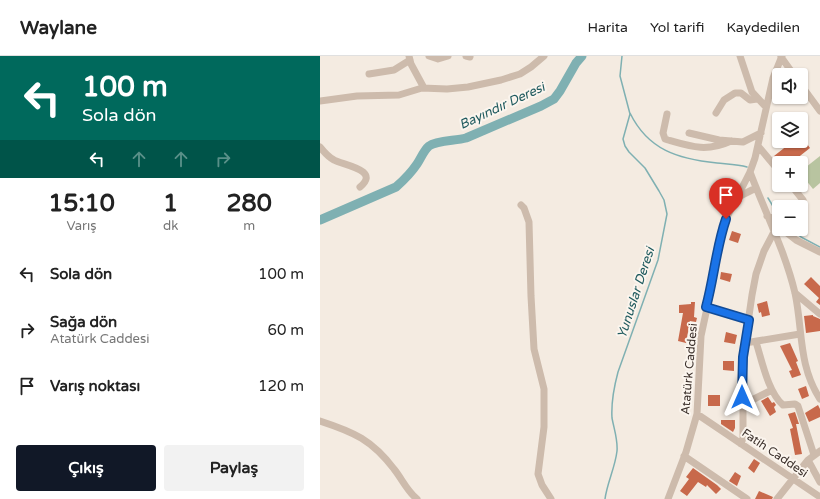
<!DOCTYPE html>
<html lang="tr">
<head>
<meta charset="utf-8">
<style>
  :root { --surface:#fff; --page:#f2f2f2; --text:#222; --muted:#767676; --line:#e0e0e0; --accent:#111827 }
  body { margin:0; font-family:"Varela Round",sans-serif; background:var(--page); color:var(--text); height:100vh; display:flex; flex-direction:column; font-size:15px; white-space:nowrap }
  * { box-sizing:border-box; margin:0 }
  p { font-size:13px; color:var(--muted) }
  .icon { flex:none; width:22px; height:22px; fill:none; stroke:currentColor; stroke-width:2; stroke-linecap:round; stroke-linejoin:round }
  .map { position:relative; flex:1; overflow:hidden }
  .panel { display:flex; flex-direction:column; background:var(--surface); width:320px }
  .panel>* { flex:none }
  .hud { background:#00695c; color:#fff; overflow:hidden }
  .tools { position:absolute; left:452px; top:12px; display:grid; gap:8px }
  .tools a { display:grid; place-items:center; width:36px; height:36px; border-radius:4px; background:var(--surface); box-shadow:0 1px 3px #0004; font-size:20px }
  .pin { position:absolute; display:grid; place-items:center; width:34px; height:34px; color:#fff; margin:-41px -17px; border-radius:50% 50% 50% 0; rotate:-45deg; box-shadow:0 0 4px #0007 }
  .pin .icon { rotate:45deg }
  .me { position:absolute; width:44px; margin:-22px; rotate:0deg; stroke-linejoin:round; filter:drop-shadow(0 0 3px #0008) }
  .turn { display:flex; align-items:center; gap:14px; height:84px; padding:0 16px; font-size:18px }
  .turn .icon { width:52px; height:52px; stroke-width:2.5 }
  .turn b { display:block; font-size:28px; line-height:34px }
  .lanes { display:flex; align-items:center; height:38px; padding:0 16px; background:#0003; justify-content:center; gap:20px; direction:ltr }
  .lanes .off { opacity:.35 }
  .eta { display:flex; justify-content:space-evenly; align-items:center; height:68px; text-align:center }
  .eta b { font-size:24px; font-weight:700; line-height:28px }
  .action { display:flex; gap:8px; margin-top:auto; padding:8px 16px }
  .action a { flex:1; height:46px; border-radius:4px; background:var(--accent); color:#fff; font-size:16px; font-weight:700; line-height:46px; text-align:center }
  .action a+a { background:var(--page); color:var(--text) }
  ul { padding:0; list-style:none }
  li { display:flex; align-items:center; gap:12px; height:56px; padding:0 16px }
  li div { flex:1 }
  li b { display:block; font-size:15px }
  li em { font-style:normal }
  header { display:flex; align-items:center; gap:24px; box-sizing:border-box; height:56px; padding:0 20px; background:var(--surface); border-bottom:1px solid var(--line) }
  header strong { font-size:19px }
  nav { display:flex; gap:22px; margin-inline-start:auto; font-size:14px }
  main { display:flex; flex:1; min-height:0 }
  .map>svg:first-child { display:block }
  .green { fill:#b8c4a0 }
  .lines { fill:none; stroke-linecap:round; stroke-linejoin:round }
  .stream { stroke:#7fb0b2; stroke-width:1.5 }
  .river { stroke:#7fb0b2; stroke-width:9 }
  .building { fill:#c8694b }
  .minor { stroke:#cdbbac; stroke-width:7 }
  .route-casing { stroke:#114b97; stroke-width:10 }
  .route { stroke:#1a73e8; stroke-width:7 }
  .labels { text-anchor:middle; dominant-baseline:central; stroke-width:4; stroke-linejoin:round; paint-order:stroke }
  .street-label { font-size:12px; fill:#3b302b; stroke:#fbf5ee }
  .water-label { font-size:13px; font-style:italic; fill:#1f5a5e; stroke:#fbf5ee }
</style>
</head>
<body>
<header>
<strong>Waylane</strong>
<nav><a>Harita</a><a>Yol tarifi</a><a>Kaydedilen</a></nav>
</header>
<main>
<section class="panel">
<div class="hud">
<div class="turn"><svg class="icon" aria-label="left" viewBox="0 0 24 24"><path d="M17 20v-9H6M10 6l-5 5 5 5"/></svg><div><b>100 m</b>Sola dön</div></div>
<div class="lanes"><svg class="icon" aria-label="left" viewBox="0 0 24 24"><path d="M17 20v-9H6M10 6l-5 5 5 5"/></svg><svg class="icon off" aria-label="ahead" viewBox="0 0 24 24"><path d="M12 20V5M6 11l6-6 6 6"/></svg><svg class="icon off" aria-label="ahead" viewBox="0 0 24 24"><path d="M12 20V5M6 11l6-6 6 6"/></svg><svg class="icon off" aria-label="right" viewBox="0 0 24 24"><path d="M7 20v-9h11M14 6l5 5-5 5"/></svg></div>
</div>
<div class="eta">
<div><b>15:10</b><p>Varış</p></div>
<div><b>1</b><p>dk</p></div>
<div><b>280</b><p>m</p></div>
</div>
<ul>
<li><svg class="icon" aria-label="left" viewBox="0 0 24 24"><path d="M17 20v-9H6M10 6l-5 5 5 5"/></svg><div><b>Sola dön</b></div><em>100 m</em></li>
<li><svg class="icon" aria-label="right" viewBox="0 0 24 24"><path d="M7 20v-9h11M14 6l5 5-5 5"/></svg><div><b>Sağa dön</b><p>Atatürk Caddesi</p></div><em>60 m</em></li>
<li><svg class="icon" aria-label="arrive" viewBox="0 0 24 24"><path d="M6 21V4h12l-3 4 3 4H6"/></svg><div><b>Varış noktası</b></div><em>120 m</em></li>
</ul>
<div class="action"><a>Çıkış</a><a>Paylaş</a></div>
</section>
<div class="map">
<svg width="500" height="443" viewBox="0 0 500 443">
  <rect width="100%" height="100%" fill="#f4ebe1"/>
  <path class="green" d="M 500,100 L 500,127 L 493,133 L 481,118 L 481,115 Z"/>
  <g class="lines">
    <path class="stream" d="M 310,57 C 328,94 358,103 397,107 C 406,108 418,108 427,111
      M 448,142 L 459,160
      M 471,173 L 481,181 L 500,191
      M 285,443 C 287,427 295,412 297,395 C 298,384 294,373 292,362 C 291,346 294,331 298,316 L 338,204 L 347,158 L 344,144 L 339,135 L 325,112 L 309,96 L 305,90 L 303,83 L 310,58 L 300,20 L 302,0"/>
    <path class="river" d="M 0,164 L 76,131 C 84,124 91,117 97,108 C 101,102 104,94 109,90 C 117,84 136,85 146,82 L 221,50 L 234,43 L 240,35 L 256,7 L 262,0"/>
  </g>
  <path class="building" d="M 481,79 L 490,92 L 471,107 L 459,107 L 454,100 L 473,85 L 481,85 Z
    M 412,175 L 421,178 L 418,187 L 409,184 Z
    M 401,216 L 412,218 L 410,226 L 400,223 Z
    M 491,221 L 500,230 L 500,249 L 496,246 L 499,242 L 484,228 Z
    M 447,245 L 450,259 L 442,261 L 441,256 L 439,257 L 437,248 Z
    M 371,246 L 375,246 L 374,261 L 377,262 L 376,266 L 370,265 L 366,287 L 358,285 L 363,257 L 359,257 L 359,249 L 371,248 Z
    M 493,259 L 493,260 L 500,263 L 500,275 L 486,277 L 484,260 Z
    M 406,276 L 417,279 L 415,288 L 404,286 Z
    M 470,287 L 478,305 L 476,306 L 481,319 L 472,322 L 469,315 L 472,314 L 460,290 Z
    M 403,305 L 414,305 L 414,315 L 403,314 Z
    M 486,330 L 489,340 L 482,343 L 478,333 Z
    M 388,339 L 400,339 L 400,350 L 388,350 Z
    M 448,341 L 452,347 L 454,346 L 456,349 L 454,351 L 456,356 L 450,360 L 441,345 Z
    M 498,349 L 500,353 L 500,361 L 489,366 L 485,357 Z
    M 475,356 L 479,368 L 476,368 L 482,398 L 475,399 L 470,373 L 473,372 L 468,358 Z
    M 401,364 L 415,364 L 415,372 L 413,376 L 401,368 Z
    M 434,403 L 440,407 L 434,417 L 428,412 Z
    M 373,412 L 397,429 L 401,433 L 396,438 L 387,429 L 386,431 L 378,426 L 367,440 L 360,435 L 369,423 L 366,421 Z
    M 415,416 L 421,420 L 417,430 L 409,425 Z
    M 439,435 L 453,441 L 452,443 L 435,443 Z"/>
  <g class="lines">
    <path class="minor" d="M 89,0 L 91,8 L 104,32
      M 109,0 L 118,3 L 128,0
      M 146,0 L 150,1
      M 420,0 L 432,36 L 446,51
      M 461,1 L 474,19
      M 49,18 L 74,14 L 90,4
      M 481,29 L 500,55
      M 0,45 L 37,40 L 79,39 L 102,32 L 127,33 L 148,31 L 181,24 L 200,18 L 211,11 L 224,0
      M 396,57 L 404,44 L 415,37 L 421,37 L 430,44 L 437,43
      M 347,58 L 343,77 L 345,83 L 348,84 C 372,91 387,96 411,85
      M 369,77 L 399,84 L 423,86 L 441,77
      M 438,90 L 459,115
      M 0,91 C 4,96 8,101 14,104 C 23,109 61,114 40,131
      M 430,116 C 445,156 465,195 475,237 C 483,274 478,309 500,343
      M 471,129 L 483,144
      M 416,142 L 436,132
      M 201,149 L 204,152 L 209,166 L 211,240 L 214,293 L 224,333 L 224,371 L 218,418 L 222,429 L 231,443
      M 447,160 L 452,162 L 459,170
      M 462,173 L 476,184 L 500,196
      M 475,237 L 500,258
      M 387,251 L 429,264
      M 436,286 C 442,305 448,336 463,349 L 475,348 L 478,350 L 494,399
      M 425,287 L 480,278
      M 422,349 L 452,334
      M 377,358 L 500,441
      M 0,365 C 34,376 52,384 74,413 C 82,423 87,435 97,443
      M 421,388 L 423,382 L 423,301 L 432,239 L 436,218 L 444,195 L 454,176
      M 364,400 L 427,443
      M 488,404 L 500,426
      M 348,443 L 366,396 L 377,358 L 381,280 L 392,229 L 398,188 L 406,163 L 430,116 L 435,102 L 453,22 L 462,0
      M 457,443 L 488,404 L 500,395"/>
  </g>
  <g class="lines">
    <g class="route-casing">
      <path id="route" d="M 406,163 C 396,192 394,222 386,251 L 429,264 L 423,301 L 422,341"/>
    </g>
    <use href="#route" class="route"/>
  </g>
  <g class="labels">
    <g class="street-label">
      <text transform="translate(369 313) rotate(-85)">Atatürk Caddesi</text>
      <text transform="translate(455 397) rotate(34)">Fatih Caddesi</text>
    </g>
    <g class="water-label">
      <text transform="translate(182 50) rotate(-25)">Bayındır Deresi</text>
      <text transform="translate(316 237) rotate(-72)">Yunuslar Deresi</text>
    </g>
  </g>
</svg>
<div class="tools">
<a><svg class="icon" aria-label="sound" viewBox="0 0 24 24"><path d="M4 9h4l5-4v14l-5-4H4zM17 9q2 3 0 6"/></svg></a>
<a><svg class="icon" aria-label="layers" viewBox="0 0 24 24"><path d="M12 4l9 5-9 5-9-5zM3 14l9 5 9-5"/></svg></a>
<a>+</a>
<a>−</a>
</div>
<div class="pin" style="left:406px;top:163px;background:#d93025"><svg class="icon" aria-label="arrive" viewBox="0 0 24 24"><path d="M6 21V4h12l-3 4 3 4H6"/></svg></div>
<svg class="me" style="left:422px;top:341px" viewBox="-20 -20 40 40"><path d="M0-17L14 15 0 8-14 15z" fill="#1a73e8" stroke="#fff" stroke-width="4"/></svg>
</div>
</main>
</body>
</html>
